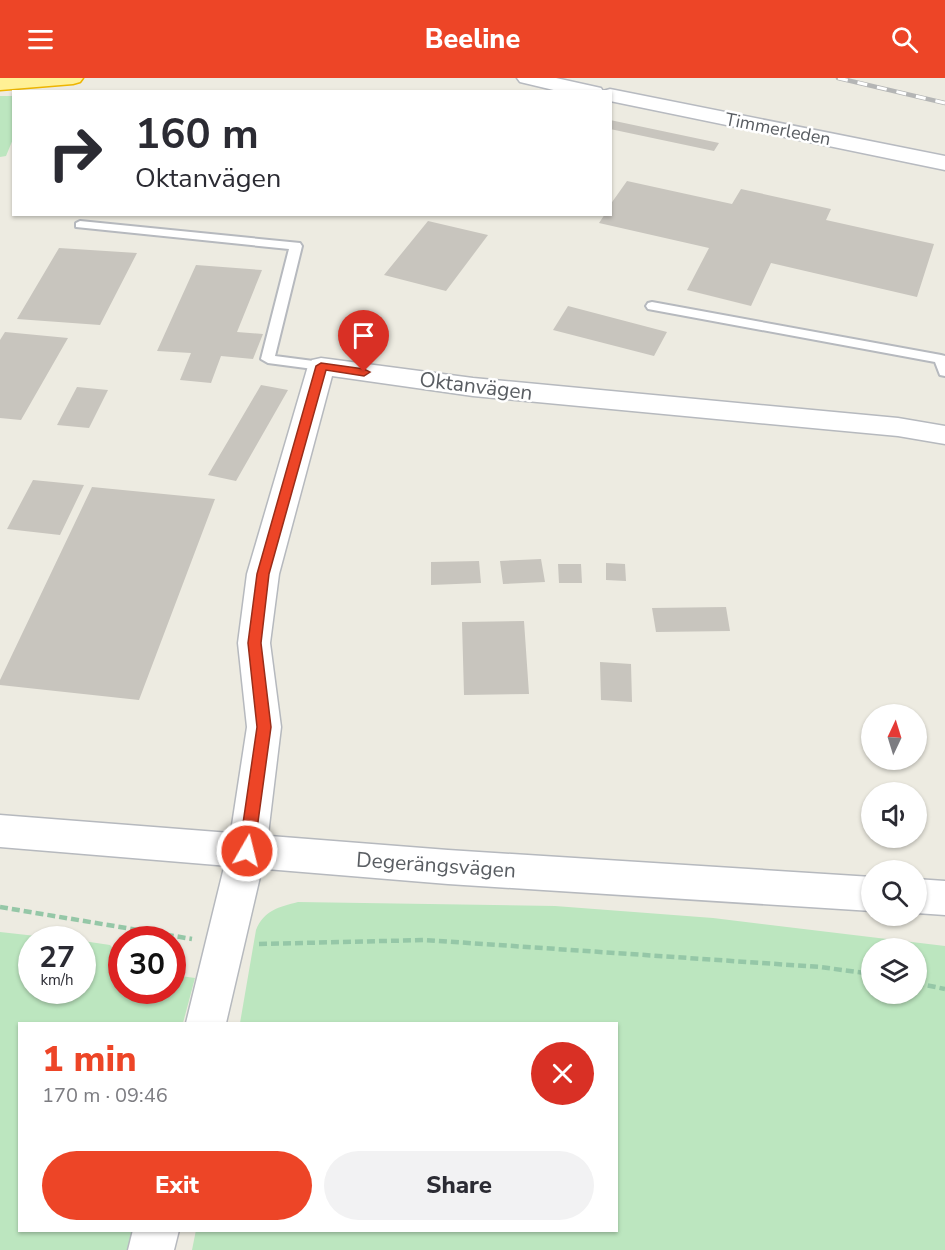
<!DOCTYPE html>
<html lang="en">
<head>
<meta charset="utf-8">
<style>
  :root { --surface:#fff; --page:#f2f2f3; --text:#2b2b33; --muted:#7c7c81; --accent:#ed4527 }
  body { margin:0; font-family:"Nunito Sans",sans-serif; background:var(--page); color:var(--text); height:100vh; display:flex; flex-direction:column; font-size:22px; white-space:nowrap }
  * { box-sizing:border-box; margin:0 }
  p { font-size:20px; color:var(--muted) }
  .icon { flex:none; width:33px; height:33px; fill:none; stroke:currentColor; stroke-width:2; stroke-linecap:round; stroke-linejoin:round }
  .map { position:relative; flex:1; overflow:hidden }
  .side { position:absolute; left:18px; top:944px; width:600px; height:210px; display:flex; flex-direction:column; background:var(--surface); border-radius:0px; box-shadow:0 2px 4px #0004 }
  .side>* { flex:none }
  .top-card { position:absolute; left:12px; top:12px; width:600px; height:126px; border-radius:0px; box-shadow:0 2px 4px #0004; background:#fff; color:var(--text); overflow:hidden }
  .needle { width:39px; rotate:4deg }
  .tools { position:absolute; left:861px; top:626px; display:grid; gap:12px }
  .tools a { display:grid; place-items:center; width:66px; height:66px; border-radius:50%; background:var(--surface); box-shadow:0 2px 4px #0004; font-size:30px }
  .speed { position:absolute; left:18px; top:848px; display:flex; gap:12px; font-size:30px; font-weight:700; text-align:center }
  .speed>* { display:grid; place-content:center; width:78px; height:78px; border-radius:50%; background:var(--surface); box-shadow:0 2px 4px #0004; line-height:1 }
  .speed small { font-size:15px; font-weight:400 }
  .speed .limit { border:9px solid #d22; background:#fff; color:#111 }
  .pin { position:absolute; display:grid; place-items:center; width:51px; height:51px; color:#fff; margin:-62px -26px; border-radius:50% 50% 50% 0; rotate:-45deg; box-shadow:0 0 6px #0007 }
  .pin .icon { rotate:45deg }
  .me { position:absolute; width:66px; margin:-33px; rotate:8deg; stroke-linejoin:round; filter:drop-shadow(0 0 4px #0008) }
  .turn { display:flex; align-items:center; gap:21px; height:126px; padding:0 24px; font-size:27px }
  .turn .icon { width:78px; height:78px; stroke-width:2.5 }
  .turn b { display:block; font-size:42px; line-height:51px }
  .round { display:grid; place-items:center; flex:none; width:63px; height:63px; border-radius:32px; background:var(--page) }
  .headline { display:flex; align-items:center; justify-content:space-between; height:102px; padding:0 24px }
  h1 { font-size:36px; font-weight:800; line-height:45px; color:var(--accent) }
  .primary-button { display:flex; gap:12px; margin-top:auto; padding:12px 24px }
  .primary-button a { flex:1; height:69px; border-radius:36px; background:var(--accent); color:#fff; font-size:24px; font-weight:800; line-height:69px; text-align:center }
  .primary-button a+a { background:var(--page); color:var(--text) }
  header { display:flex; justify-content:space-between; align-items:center; height:78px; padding:0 24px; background:var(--accent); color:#fff; font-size:27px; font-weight:800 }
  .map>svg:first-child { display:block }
  .green { fill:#bce6bf; fill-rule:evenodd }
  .building { fill:#c8c5be }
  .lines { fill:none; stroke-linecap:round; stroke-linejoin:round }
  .service-casing { stroke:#b6b9be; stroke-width:4 }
  .minor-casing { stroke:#b6b9be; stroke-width:3 }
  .tertiary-casing { stroke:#b6b9be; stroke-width:3 }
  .secondary-casing { stroke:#b7bac0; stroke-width:3 }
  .trunk-casing { stroke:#eeb500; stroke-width:3 }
  .path { stroke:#95c7a7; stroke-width:4.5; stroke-dasharray:8 4; stroke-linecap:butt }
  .service { fill:#fff; fill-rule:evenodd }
  .minor { fill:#fff; fill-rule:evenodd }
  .tertiary { fill:#fff; fill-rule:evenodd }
  .secondary { fill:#fff; fill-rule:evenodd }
  .trunk { fill:#fff095; fill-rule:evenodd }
  .rail-casing { stroke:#b4b5b5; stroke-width:4.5 }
  .rail { stroke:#fff; stroke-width:3; stroke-dasharray:10; stroke-linecap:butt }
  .route { fill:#ed4527; stroke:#9a2d19; stroke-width:1.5 }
  .labels { text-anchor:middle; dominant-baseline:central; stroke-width:5; stroke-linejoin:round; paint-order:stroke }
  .far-street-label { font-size:18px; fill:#595d62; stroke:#fff }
  .street-label { font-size:21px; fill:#595d62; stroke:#fff }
</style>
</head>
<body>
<header><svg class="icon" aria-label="menu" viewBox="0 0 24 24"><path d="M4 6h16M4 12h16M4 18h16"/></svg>Beeline<svg class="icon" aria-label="search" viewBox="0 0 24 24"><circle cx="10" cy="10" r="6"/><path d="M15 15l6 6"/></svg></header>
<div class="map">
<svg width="945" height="1172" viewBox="0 0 945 1172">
  <rect width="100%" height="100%" fill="#edebe1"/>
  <path class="green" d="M 0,18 L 14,18 L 13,61 L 6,78 L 0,79 Z
    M 298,824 L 555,828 L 713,840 L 945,868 L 945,1172 L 192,1172 L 196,1152 L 616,1152 L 616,945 L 240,945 L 256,852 C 264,832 279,829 298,824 ZM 872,870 L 916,870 L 916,915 L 872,915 Z
    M 0,854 L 63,861 L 32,861 L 32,912 L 82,912 L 83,863 L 110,867 L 121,879 L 122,912 L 172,912 L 173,897 L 195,900 L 183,945 L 20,945 L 20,1152 L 132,1152 L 128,1172 L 0,1172 Z"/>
  <path class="building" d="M 610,42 L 719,65 L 714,73 L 610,51 Z
    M 627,103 L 732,126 L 741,111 L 831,131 L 826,142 L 934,166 L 917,219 L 771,185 L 751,228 L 687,212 L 709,170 L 599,145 L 605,136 L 610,136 L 610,127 Z
    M 428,143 L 488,157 L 446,213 L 384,197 Z
    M 59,170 L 137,175 L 100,247 L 17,241 Z
    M 196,187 L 262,192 L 237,254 L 263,256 L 253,281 L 221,278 L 211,305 L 180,302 L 191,275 L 157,273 Z
    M 568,228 L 667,254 L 654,278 L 553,252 Z
    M 5,254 L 68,260 L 21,342 L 0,340 L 0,262 Z
    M 261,307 L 288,312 L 236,403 L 208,397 Z
    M 77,309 L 108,312 L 89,350 L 57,347 Z
    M 33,402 L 84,407 L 60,457 L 7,451 Z
    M 92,409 L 215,421 L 139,622 L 0,607 L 0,602 Z
    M 541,481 L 545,504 L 503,506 L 500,483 Z
    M 479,483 L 481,505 L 431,507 L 431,484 Z
    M 606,485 L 625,486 L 626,503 L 606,502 Z
    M 558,486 L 581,486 L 582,505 L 559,505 Z
    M 726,529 L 730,553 L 656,554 L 652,530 Z
    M 524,543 L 529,616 L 464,617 L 462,544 Z
    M 600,584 L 631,586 L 632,624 L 601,622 Z"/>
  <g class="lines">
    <g class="service-casing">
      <path id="service" d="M 80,143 L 300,165 L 302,168 L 275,278 L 321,284 L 328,288 L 321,292 L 268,285 L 261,281 L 289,171 L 76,149 L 76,145 Z
        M 652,224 L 941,277 L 945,278 L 945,298 L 940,297 L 935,284 L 648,231 L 646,228 L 648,225 Z"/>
    </g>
    <g class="minor-casing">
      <path id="minor" d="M 321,280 L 473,300 L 898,340 L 945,348 L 945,366 L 898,358 L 473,318 L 332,298 L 279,496 L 270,565 L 281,649 L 266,773 L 226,945 L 186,945 L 228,773 L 247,649 L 238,565 L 247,496 L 308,288 L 312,282 Z
        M 133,1152 L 179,1152 L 174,1172 L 128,1172 Z"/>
    </g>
    <g class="tertiary-casing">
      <path id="tertiary" d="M 0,737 L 448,772 L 872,799 L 872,833 L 448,806 L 0,769 Z
        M 916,801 L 945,803 L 945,837 L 916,835 Z"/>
    </g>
    <g class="secondary-casing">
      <path id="secondary" d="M 517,0 L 556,0 L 601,10 L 603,13 L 610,11 L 945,78 L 945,92 L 610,23 L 610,14 L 562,14 L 520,4 Z"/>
    </g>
    <g class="trunk-casing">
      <path id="trunk" d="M 0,0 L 83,0 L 80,4 L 73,6 L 0,12 Z"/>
    </g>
    <path class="path" d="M 0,829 L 192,861
      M 259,866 L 425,862 L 820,889 L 872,896
      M 916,905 L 945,911"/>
    <use href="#service" class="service"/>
    <use href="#minor" class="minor"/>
    <use href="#tertiary" class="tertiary"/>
    <use href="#secondary" class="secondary"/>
    <use href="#trunk" class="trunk"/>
    <g class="rail-casing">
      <path id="rail" d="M 838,0 L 945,25"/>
    </g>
    <use href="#rail" class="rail"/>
  </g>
  <path class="route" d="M 321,285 L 364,291 L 370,294 L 364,298 L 326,292 L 269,496 L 261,565 L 271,649 L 254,773 L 252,778 L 247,780 L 241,778 L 239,773 L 257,649 L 248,565 L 257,496 L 316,288 Z"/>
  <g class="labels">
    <g class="far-street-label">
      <text transform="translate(778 51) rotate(11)">Timmerleden</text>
    </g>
    <g class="street-label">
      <text transform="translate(476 308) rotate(7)">Oktanvägen</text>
      <text transform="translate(436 787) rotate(4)">Degerängsvägen</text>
    </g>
  </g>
</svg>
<div class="tools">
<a><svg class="needle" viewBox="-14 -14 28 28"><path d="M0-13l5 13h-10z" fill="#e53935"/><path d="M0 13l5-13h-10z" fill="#7c7c81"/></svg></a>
<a><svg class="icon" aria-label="sound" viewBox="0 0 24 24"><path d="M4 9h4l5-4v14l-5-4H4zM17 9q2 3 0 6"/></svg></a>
<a><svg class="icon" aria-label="search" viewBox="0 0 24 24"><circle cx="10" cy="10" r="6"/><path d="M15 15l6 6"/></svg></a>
<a><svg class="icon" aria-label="layers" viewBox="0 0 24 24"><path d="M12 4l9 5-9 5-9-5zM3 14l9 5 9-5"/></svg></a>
</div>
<div class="speed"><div>27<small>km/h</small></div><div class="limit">30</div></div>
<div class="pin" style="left:364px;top:294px;background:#d93025"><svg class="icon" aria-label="arrive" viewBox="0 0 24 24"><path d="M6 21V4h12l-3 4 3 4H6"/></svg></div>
<svg class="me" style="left:247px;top:773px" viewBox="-20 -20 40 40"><circle r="17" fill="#ed4527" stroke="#fff" stroke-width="3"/><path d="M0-11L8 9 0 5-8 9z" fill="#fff"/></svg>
<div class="top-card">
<div class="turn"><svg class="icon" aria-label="right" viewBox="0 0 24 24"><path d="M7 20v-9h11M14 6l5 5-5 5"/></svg><div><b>160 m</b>Oktanvägen</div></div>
</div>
<section class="side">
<div class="headline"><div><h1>1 min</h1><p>170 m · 09:46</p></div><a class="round" style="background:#d93025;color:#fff"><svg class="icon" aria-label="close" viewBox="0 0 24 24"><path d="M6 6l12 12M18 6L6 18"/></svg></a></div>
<div class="primary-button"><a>Exit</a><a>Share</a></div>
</section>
</div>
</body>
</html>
